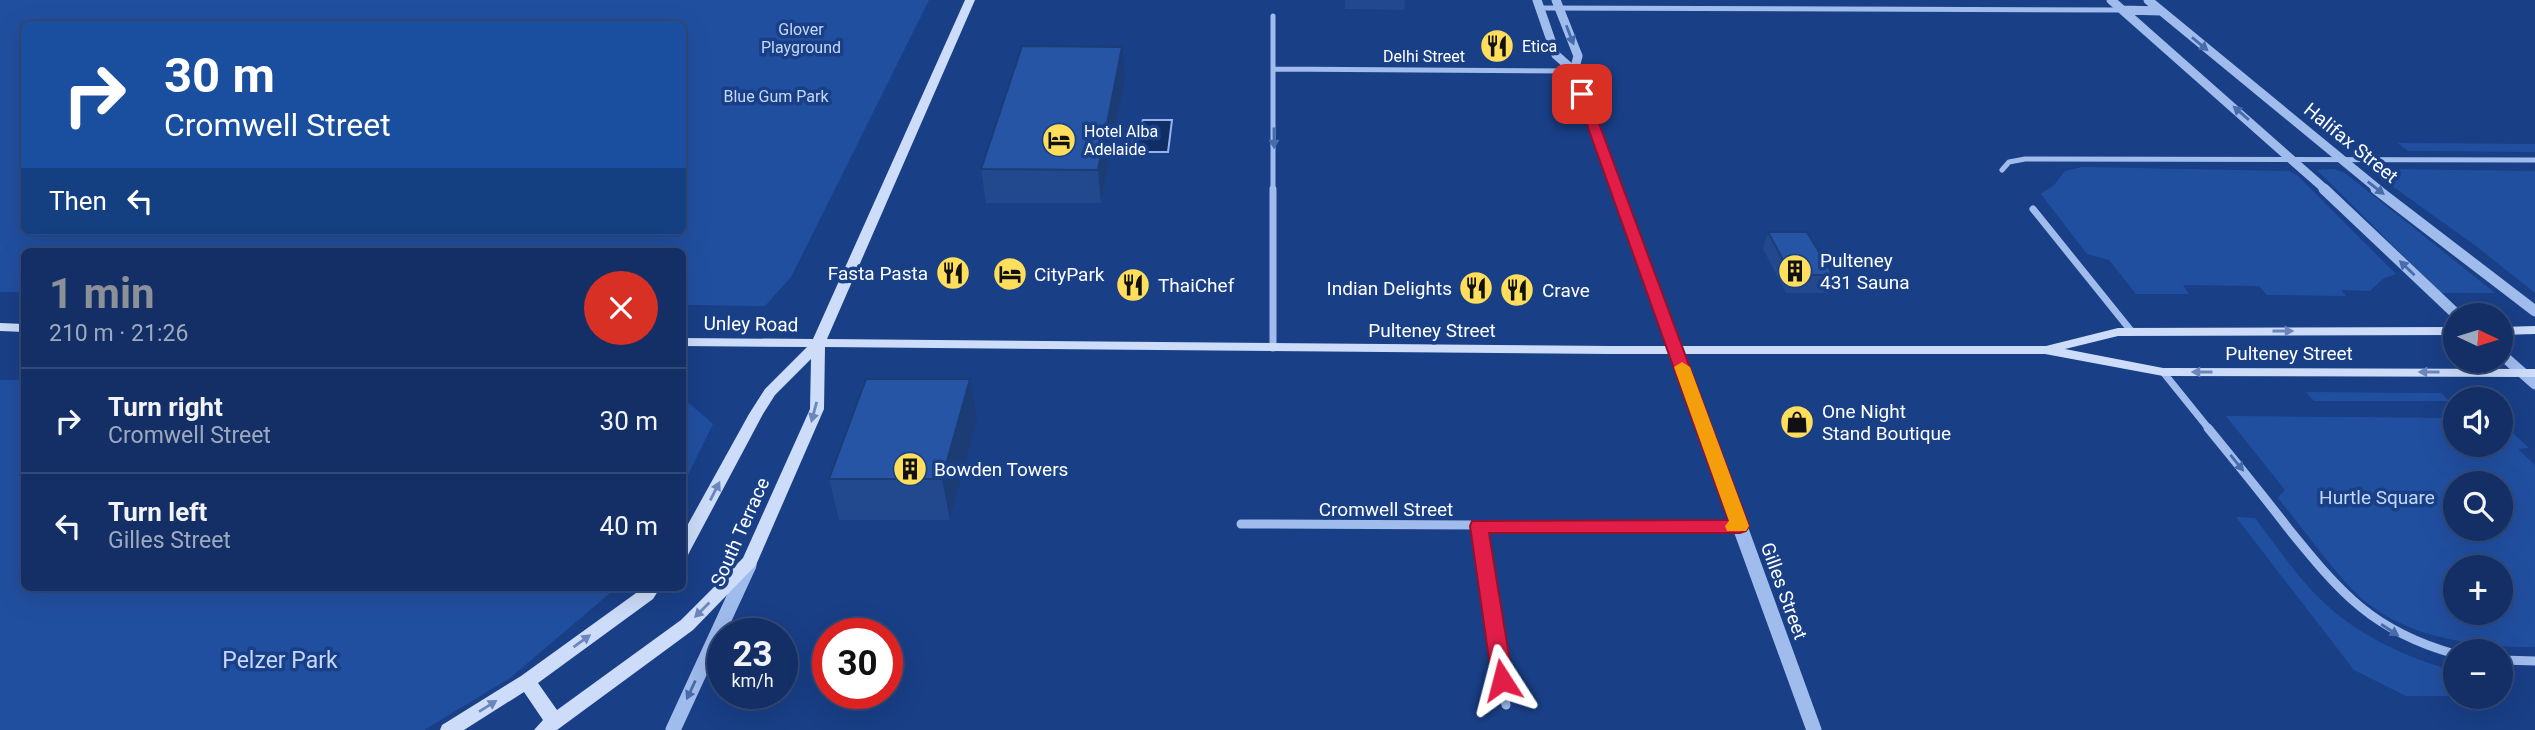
<!DOCTYPE html>
<html lang="en">
<head>
<meta charset="utf-8">
<style>
  :root { --surface:#132f65; --page:#203b6e; --text:#f1f3f6; --muted:#9da9bf; --line:#324a79; --accent:#8c9099 }
  body { margin:0; font-family:Roboto,sans-serif; background:var(--page); color:var(--text); height:100vh; display:flex; flex-direction:column; font-size:26px; white-space:nowrap }
  * { box-sizing:border-box; margin:0 }
  p { font-size:23px; color:var(--muted) }
  .icon { flex:none; width:38px; height:38px; fill:none; stroke:currentColor; stroke-width:2; stroke-linecap:round; stroke-linejoin:round }
  .map { position:relative; flex:1; overflow:hidden }
  .drawer { position:absolute; left:21px; top:248px; width:665px; height:343px; display:flex; flex-direction:column; background:var(--surface); border-radius:10px; box-shadow:0 7px 28px #0002,0 0 0 2px var(--line) }
  .drawer>* { flex:none }
  .guide { position:absolute; left:21px; top:21px; width:665px; height:214px; border-radius:10px; box-shadow:0 7px 28px #0002,0 0 0 2px var(--line); background:#1a4fa0; color:#fff; overflow:hidden }
  .needle { width:46px; rotate:94deg }
  .controls { position:absolute; left:2443px; top:303px; display:grid; gap:14px }
  .controls a { display:grid; place-items:center; width:70px; height:70px; border-radius:50%; background:var(--surface); box-shadow:0 7px 28px #0002,0 0 0 2px var(--line); font-size:35px }
  .speed { position:absolute; left:707px; top:618px; display:flex; gap:14px; font-size:35px; font-weight:700; text-align:center }
  .speed>* { display:grid; place-content:center; width:91px; height:91px; border-radius:50%; background:var(--surface); box-shadow:0 7px 28px #0002,0 0 0 2px var(--line); line-height:1 }
  .speed small { font-size:18px; font-weight:400 }
  .speed .limit { border:10px solid #d22; background:#fff; color:#111 }
  .pin { position:absolute; display:grid; place-items:center; width:60px; height:60px; color:#fff; margin:-30px; border-radius:14px; box-shadow:0 4px 10px #0006 }
  .me { position:absolute; width:77px; margin:-38px; rotate:351deg; stroke-linejoin:round; filter:drop-shadow(0 0 5px #0008) }
  .turn { display:flex; align-items:center; gap:24px; height:147px; padding:0 28px; font-size:32px }
  .turn .icon { width:91px; height:91px; stroke-width:2.5 }
  .turn b { display:block; font-size:49px; line-height:60px }
  .then { display:flex; align-items:center; height:66px; padding:0 28px; background:#0003; gap:14px; font-size:26px }
  .round { display:grid; place-items:center; flex:none; width:74px; height:74px; border-radius:37px; background:var(--page) }
  .headline { display:flex; align-items:center; justify-content:space-between; height:119px; padding:0 28px }
  h1 { font-size:42px; font-weight:700; line-height:52px; color:var(--accent) }
  ul { padding:0; list-style:none }
  li { display:flex; align-items:center; gap:21px; height:105px; padding:0 28px; border-top:2px solid var(--line) }
  li div { flex:1 }
  li b { display:block; font-size:26px }
  li em { font-style:normal }
  .map>svg:first-child { display:block }
  .green { fill:#214fa0; fill-rule:evenodd }
  .water { fill:#102d64; stroke:#92b5ef; stroke-width:2 }
  .lines { fill:none; stroke-linecap:round; stroke-linejoin:round }
  .minor-far2 { stroke:#a0bced; stroke-width:5 }
  .minor-far1 { stroke:#a0bced; stroke-width:7 }
  .minor { stroke:#a0bced; stroke-width:9 }
  .tertiary-far2 { stroke:#a0bced; stroke-width:9 }
  .tertiary-far1 { stroke:#a0bced; stroke-width:11 }
  .tertiary { stroke:#a0bced; stroke-width:15 }
  .secondary { fill:#ccdcf9; fill-rule:evenodd }
  .wall { fill:#22498e }
  .shaded-wall { fill:#1b3c74 }
  .building { fill:#2755a5; stroke:#1b3c74; stroke-width:2 }
  .oneway { fill:#486bab }
  .oneway2 { fill:#6a86ba }
  .route { fill:#e11d48; stroke:#92132f; stroke-width:2 }
  .slow { fill:#f59e0b }
  .labels { text-anchor:middle; dominant-baseline:central; stroke-width:7; stroke-linejoin:round; paint-order:stroke }
  .far-park-label { font-size:16px; fill:#c5d8f9; stroke:#193f87 }
  .far-poi-label { font-size:16px; fill:#fff; stroke:#193f87; text-anchor:start }
  .far-street-label { font-size:16px; fill:#fff; stroke:#193f87 }
  .street-label { font-size:19px; fill:#fff; stroke:#193f87 }
  .poi-label { font-size:19px; fill:#fff; stroke:#193f87; text-anchor:start }
  .park-label { font-size:19px; fill:#c5d8f9; stroke:#193f87 }
  .near-park-label { font-size:23px; fill:#c5d8f9; stroke:#193f87 }
</style>
</head>
<body>
<div class="map">
<svg width="2535" height="730" viewBox="0 0 2535 730">
  <rect width="100%" height="100%" fill="#193f87"/>
  <path class="green" d="M 0,0 L 929,0 L 791,277 L 765,306 L 683,305 L 682,252 L 24,252 L 24,292 L 0,292 ZM 24,24 L 682,24 L 682,231 L 24,231 Z
    M 2398,143 L 2535,144 L 2535,152 L 2408,151 Z
    M 2082,167 L 2289,171 L 2298,176 L 2396,274 L 2384,278 L 2370,291 L 2341,290 L 2346,296 L 2267,295 L 2259,286 L 2183,285 L 2189,294 L 2136,294 L 2109,260 L 2087,254 L 2041,194 L 2054,185 L 2065,171 Z
    M 2334,169 L 2345,173 L 2495,293 L 2441,293 L 2317,170 Z
    M 2379,169 L 2535,171 L 2535,293 L 2476,246 L 2378,176 L 2375,171 Z
    M 0,380 L 24,380 L 24,588 L 616,588 L 510,678 L 424,730 L 0,730 Z
    M 2306,392 L 2441,393 L 2449,401 L 2314,401 Z
    M 682,397 L 713,424 L 683,485 L 682,485 Z
    M 2226,416 L 2455,418 L 2455,444 L 2501,444 L 2501,422 L 2529,448 L 2518,449 L 2535,465 L 2535,647 C 2470,647 2396,637 2350,587 C 2324,559 2302,527 2278,498 L 2285,490 ZM 2455,483 L 2501,483 L 2501,528 L 2455,528 ZM 2455,567 L 2501,567 L 2501,612 L 2455,612 Z
    M 2236,517 L 2255,518 C 2275,544 2295,574 2319,598 C 2355,634 2406,658 2455,671 L 2455,696 L 2406,696 L 2354,670 Z"/>
  <path class="water" d="M 1143,120 L 1172,120 L 1168,152 L 1128,152 Z"/>
  <g class="lines">
    <path class="minor-far2" d="M 1539,8 L 2123,10
      M 1273,16 L 1273,190
      M 1274,69 L 1574,71
      M 2002,170 L 2009,162 L 2025,159 L 2535,160"/>
    <path class="minor-far1" d="M 1273,189 L 1273,348
      M 2033,209 L 2132,332
      M 2163,372 L 2209,429"/>
    <path class="minor" d="M 2208,428 C 2235,461 2262,494 2288,528 C 2340,592 2372,631 2455,654
      M 1241,524 L 1739,526
      M 1479,526 L 1506,705
      M 2501,660 L 2535,661"/>
    <path class="tertiary-far2" d="M 1537,0 L 1556,55 L 1574,71 L 1617,190
      M 1556,0 L 1578,56 L 1574,71
      M 2111,0 L 2326,190
      M 2148,0 L 2379,190
      M 2123,10 L 2161,11"/>
    <path class="tertiary-far1" d="M 1617,189 L 1705,429
      M 2324,189 L 2457,315
      M 2376,189 L 2535,311
      M 2501,354 L 2535,384"/>
    <path class="tertiary" d="M 1704,428 L 1814,730
      M 673,730 L 749,565"/>
    <path class="secondary" d="M 965,0 L 975,0 L 827,339 L 1610,346 L 2046,346 L 2118,328 L 2455,327 L 2455,335 L 2118,336 L 2065,349 L 2163,368 L 2535,369 L 2535,377 L 2163,376 L 2045,354 L 1610,354 L 825,347 L 824,409 L 756,565 L 693,630 L 557,730 L 534,730 L 543,720 L 524,692 L 464,730 L 440,730 L 442,725 L 521,676 L 643,588 L 660,588 L 653,599 L 538,683 L 557,710 L 681,620 L 743,558 L 810,409 L 811,359 L 775,395 L 763,414 L 690,551 L 688,555 L 682,557 L 682,535 L 749,414 L 765,389 L 807,347 L 682,346 L 682,338 L 813,339 Z
      M 0,323 L 24,324 L 24,332 L 0,331 Z
      M 2535,326 L 2535,334 L 2501,335 L 2501,327 Z"/>
  </g>
  <path class="wall" d="M 1345,0 L 1405,0 L 1404,10 L 1345,9 Z
    M 1125,77 L 1101,203 L 986,203 L 981,169 Z
    M 1768,232 L 1833,275 L 1828,293 L 1786,293 L 1763,249 Z
    M 977,419 L 950,520 L 839,520 L 829,479 Z"/>
  <path class="shaded-wall" d="M 1122,47 L 1125,77 L 1101,203 L 1098,170 Z
    M 970,379 L 977,419 L 950,520 L 942,479 Z"/>
  <path class="building" d="M 1022,46 L 1122,47 L 1098,170 L 981,169 Z
    M 1768,232 L 1807,232 L 1833,275 L 1791,275 Z
    M 866,379 L 970,379 L 942,479 L 829,479 Z"/>
  <defs><path id="oneway-solid" d="M-6-.8H1V-3.2L6.5 0L1 3.2V.8H-6Z" transform="scale(1.75)"/></defs>
  <g class="oneway">
    <use href="#oneway-solid" transform="translate(1570 35) rotate(69)"/>
    <use href="#oneway-solid" transform="translate(2200 44) rotate(40)"/>
    <use href="#oneway-solid" transform="translate(2241 113) rotate(-139)"/>
    <use href="#oneway-solid" transform="translate(1274 138) rotate(90)"/>
    <use href="#oneway-solid" transform="translate(2376 188) rotate(38)"/>
    <use href="#oneway-solid" transform="translate(2407 268) rotate(-136)"/>
    <use href="#oneway-solid" transform="translate(2237 463) rotate(51)"/>
    <use href="#oneway-solid" transform="translate(2390 630) rotate(33)"/>
    <use href="#oneway-solid" transform="translate(691 690) rotate(115)"/>
  </g>
  <g class="oneway2">
    <use href="#oneway-solid" transform="translate(2283 331)"/>
    <use href="#oneway-solid" transform="translate(2202 372) rotate(-180)"/>
    <use href="#oneway-solid" transform="translate(2429 372) rotate(-180)"/>
    <use href="#oneway-solid" transform="translate(814 412) rotate(105)"/>
    <use href="#oneway-solid" transform="translate(715 491) rotate(-63)"/>
    <use href="#oneway-solid" transform="translate(702 610) rotate(135)"/>
    <use href="#oneway-solid" transform="translate(582 641) rotate(-36)"/>
    <use href="#oneway-solid" transform="translate(488 706) rotate(-32)"/>
  </g>
  <path class="route" d="M 1582,90 L 1588,94 L 1749,526 L 1746,531 L 1740,533 L 1489,533 L 1513,680 L 1510,685 L 1502,688 L 1495,685 L 1492,680 L 1470,526 L 1472,521 L 1728,520 L 1576,94 Z"/>
  <path class="slow" d="M 1682,362 L 1690,367 L 1749,526 L 1746,531 L 1727,531 L 1725,526 L 1729,521 L 1674,367 Z"/>
  <defs>
    <g id="restaurant-disc" transform="scale(1.75)"><circle r="9.5" fill="#ffde5b" stroke="#193f87"/><path d="M-5-6h1v4h1v-4h1v4h1v-4h1v5L-1.5 .5V6h-2V.5L-5-1ZM5-6V6H3V1.5H1.5Q1.5-4 5-6Z" fill="#111"/></g>
    <g id="hotel-disc" transform="scale(1.75)"><circle r="9.5" fill="#ffde5b" stroke="#193f87"/><path d="M-6-4.5h1.5V1H6V5H4.5V3h-9V5H-6ZM-4 0a1.8 1.8 0 1 1 3.6 0ZM.5 0V-2.5h3Q6-2.5 6 0Z" fill="#111"/></g>
    <g id="building-disc" transform="scale(1.75)"><circle r="9.5" fill="#ffde5b" stroke="#193f87"/><path d="M-4-6H4V6H1V3H-1V6H-4ZM-2.5-4.3h1.7v1.8h-1.7ZM.8-4.3h1.7v1.8H.8ZM-2.5-1h1.7V.8h-1.7ZM.8-1h1.7V.8H.8Z" fill="#111"/></g>
    <g id="shop-disc" transform="scale(1.75)"><circle r="9.5" fill="#ffde5b" stroke="#193f87"/><path d="M-5-2.5h2.3a2.7 3.5 0 0 1 5.4 0H5L5.5 6h-11ZM-1.5-2.5h3a1.5 2.3 0 0 0-3 0Z" fill="#111"/></g>
  </defs>
  <g fill-rule="evenodd">
    <use href="#restaurant-disc" x="1497" y="46"/>
    <use href="#hotel-disc" x="1059" y="140"/>
    <use href="#building-disc" x="1795" y="271"/>
    <use href="#restaurant-disc" x="953" y="273"/>
    <use href="#hotel-disc" x="1010" y="274"/>
    <use href="#restaurant-disc" x="1133" y="285"/>
    <use href="#restaurant-disc" x="1476" y="288"/>
    <use href="#restaurant-disc" x="1517" y="290"/>
    <use href="#shop-disc" x="1797" y="422"/>
    <use href="#building-disc" x="910" y="469"/>
  </g>
  <g class="labels">
    <g class="far-park-label">
      <text x="801" y="29">Glover<tspan x="801" dy="18">Playground</tspan></text>
      <text x="776" y="96">Blue Gum Park</text>
    </g>
    <g class="far-poi-label">
      <text x="1522" y="46">Etica</text>
      <text x="1084" y="131">Hotel Alba<tspan x="1084" dy="18">Adelaide</tspan></text>
    </g>
    <g class="far-street-label">
      <text x="1424" y="56">Delhi Street</text>
    </g>
    <g class="street-label">
      <text transform="translate(2351 143) rotate(39)">Halifax Street</text>
      <text transform="translate(751 324) rotate(1)">Unley Road</text>
      <text x="1432" y="330">Pulteney Street</text>
      <text x="2289" y="353">Pulteney Street</text>
      <text x="1386" y="509">Cromwell Street</text>
      <text transform="translate(740 532) rotate(-66)">South Terrace</text>
      <text transform="translate(1784 591) rotate(70)">Gilles Street</text>
    </g>
    <g class="poi-label">
      <text x="1820" y="260">Pulteney<tspan x="1820" dy="22">431 Sauna</tspan></text>
      <text x="928" y="273" text-anchor="end">Fasta Pasta</text>
      <text x="1034" y="274">CityPark</text>
      <text x="1158" y="285">ThaiChef</text>
      <text x="1452" y="288" text-anchor="end">Indian Delights</text>
      <text x="1542" y="290">Crave</text>
      <text x="1822" y="411">One Night<tspan x="1822" dy="22">Stand Boutique</tspan></text>
      <text x="934" y="469">Bowden Towers</text>
    </g>
    <g class="park-label">
      <text x="2377" y="497">Hurtle Square</text>
    </g>
    <g class="near-park-label">
      <text x="280" y="660">Pelzer Park</text>
    </g>
  </g>
</svg>
<div class="controls">
<a><svg class="needle" viewBox="-14 -14 28 28"><path d="M0-13l5 13h-10z" fill="#e53935"/><path d="M0 13l5-13h-10z" fill="#9da9bf"/></svg></a>
<a><svg class="icon" aria-label="sound" viewBox="0 0 24 24"><path d="M4 9h4l5-4v14l-5-4H4zM17 9q2 3 0 6"/></svg></a>
<a><svg class="icon" aria-label="search" viewBox="0 0 24 24"><circle cx="10" cy="10" r="6"/><path d="M15 15l6 6"/></svg></a>
<a>+</a>
<a>−</a>
</div>
<div class="speed"><div>23<small>km/h</small></div><div class="limit">30</div></div>
<div class="pin" style="left:1582px;top:94px;background:#d93025"><svg class="icon" aria-label="arrive" viewBox="0 0 24 24"><path d="M6 21V4h12l-3 4 3 4H6"/></svg></div>
<svg class="me" style="left:1502px;top:680px" viewBox="-20 -20 40 40"><path d="M0-17L14 15 0 8-14 15z" fill="#e11d48" stroke="#fff" stroke-width="4"/></svg>
<div class="guide">
<div class="turn"><svg class="icon" aria-label="right" viewBox="0 0 24 24"><path d="M7 20v-9h11M14 6l5 5-5 5"/></svg><div><b>30 m</b>Cromwell Street</div></div>
<div class="then">Then<svg class="icon" aria-label="left" viewBox="0 0 24 24"><path d="M17 20v-9H6M10 6l-5 5 5 5"/></svg></div>
</div>
<section class="drawer">
<div class="headline"><div><h1>1 min</h1><p>210 m · 21:26</p></div><a class="round" style="background:#d93025;color:#fff"><svg class="icon" aria-label="close" viewBox="0 0 24 24"><path d="M6 6l12 12M18 6L6 18"/></svg></a></div>
<ul>
<li><svg class="icon" aria-label="right" viewBox="0 0 24 24"><path d="M7 20v-9h11M14 6l5 5-5 5"/></svg><div><b>Turn right</b><p>Cromwell Street</p></div><em>30 m</em></li>
<li><svg class="icon" aria-label="left" viewBox="0 0 24 24"><path d="M17 20v-9H6M10 6l-5 5 5 5"/></svg><div><b>Turn left</b><p>Gilles Street</p></div><em>40 m</em></li>
</ul>
</section>
</div>
</body>
</html>
